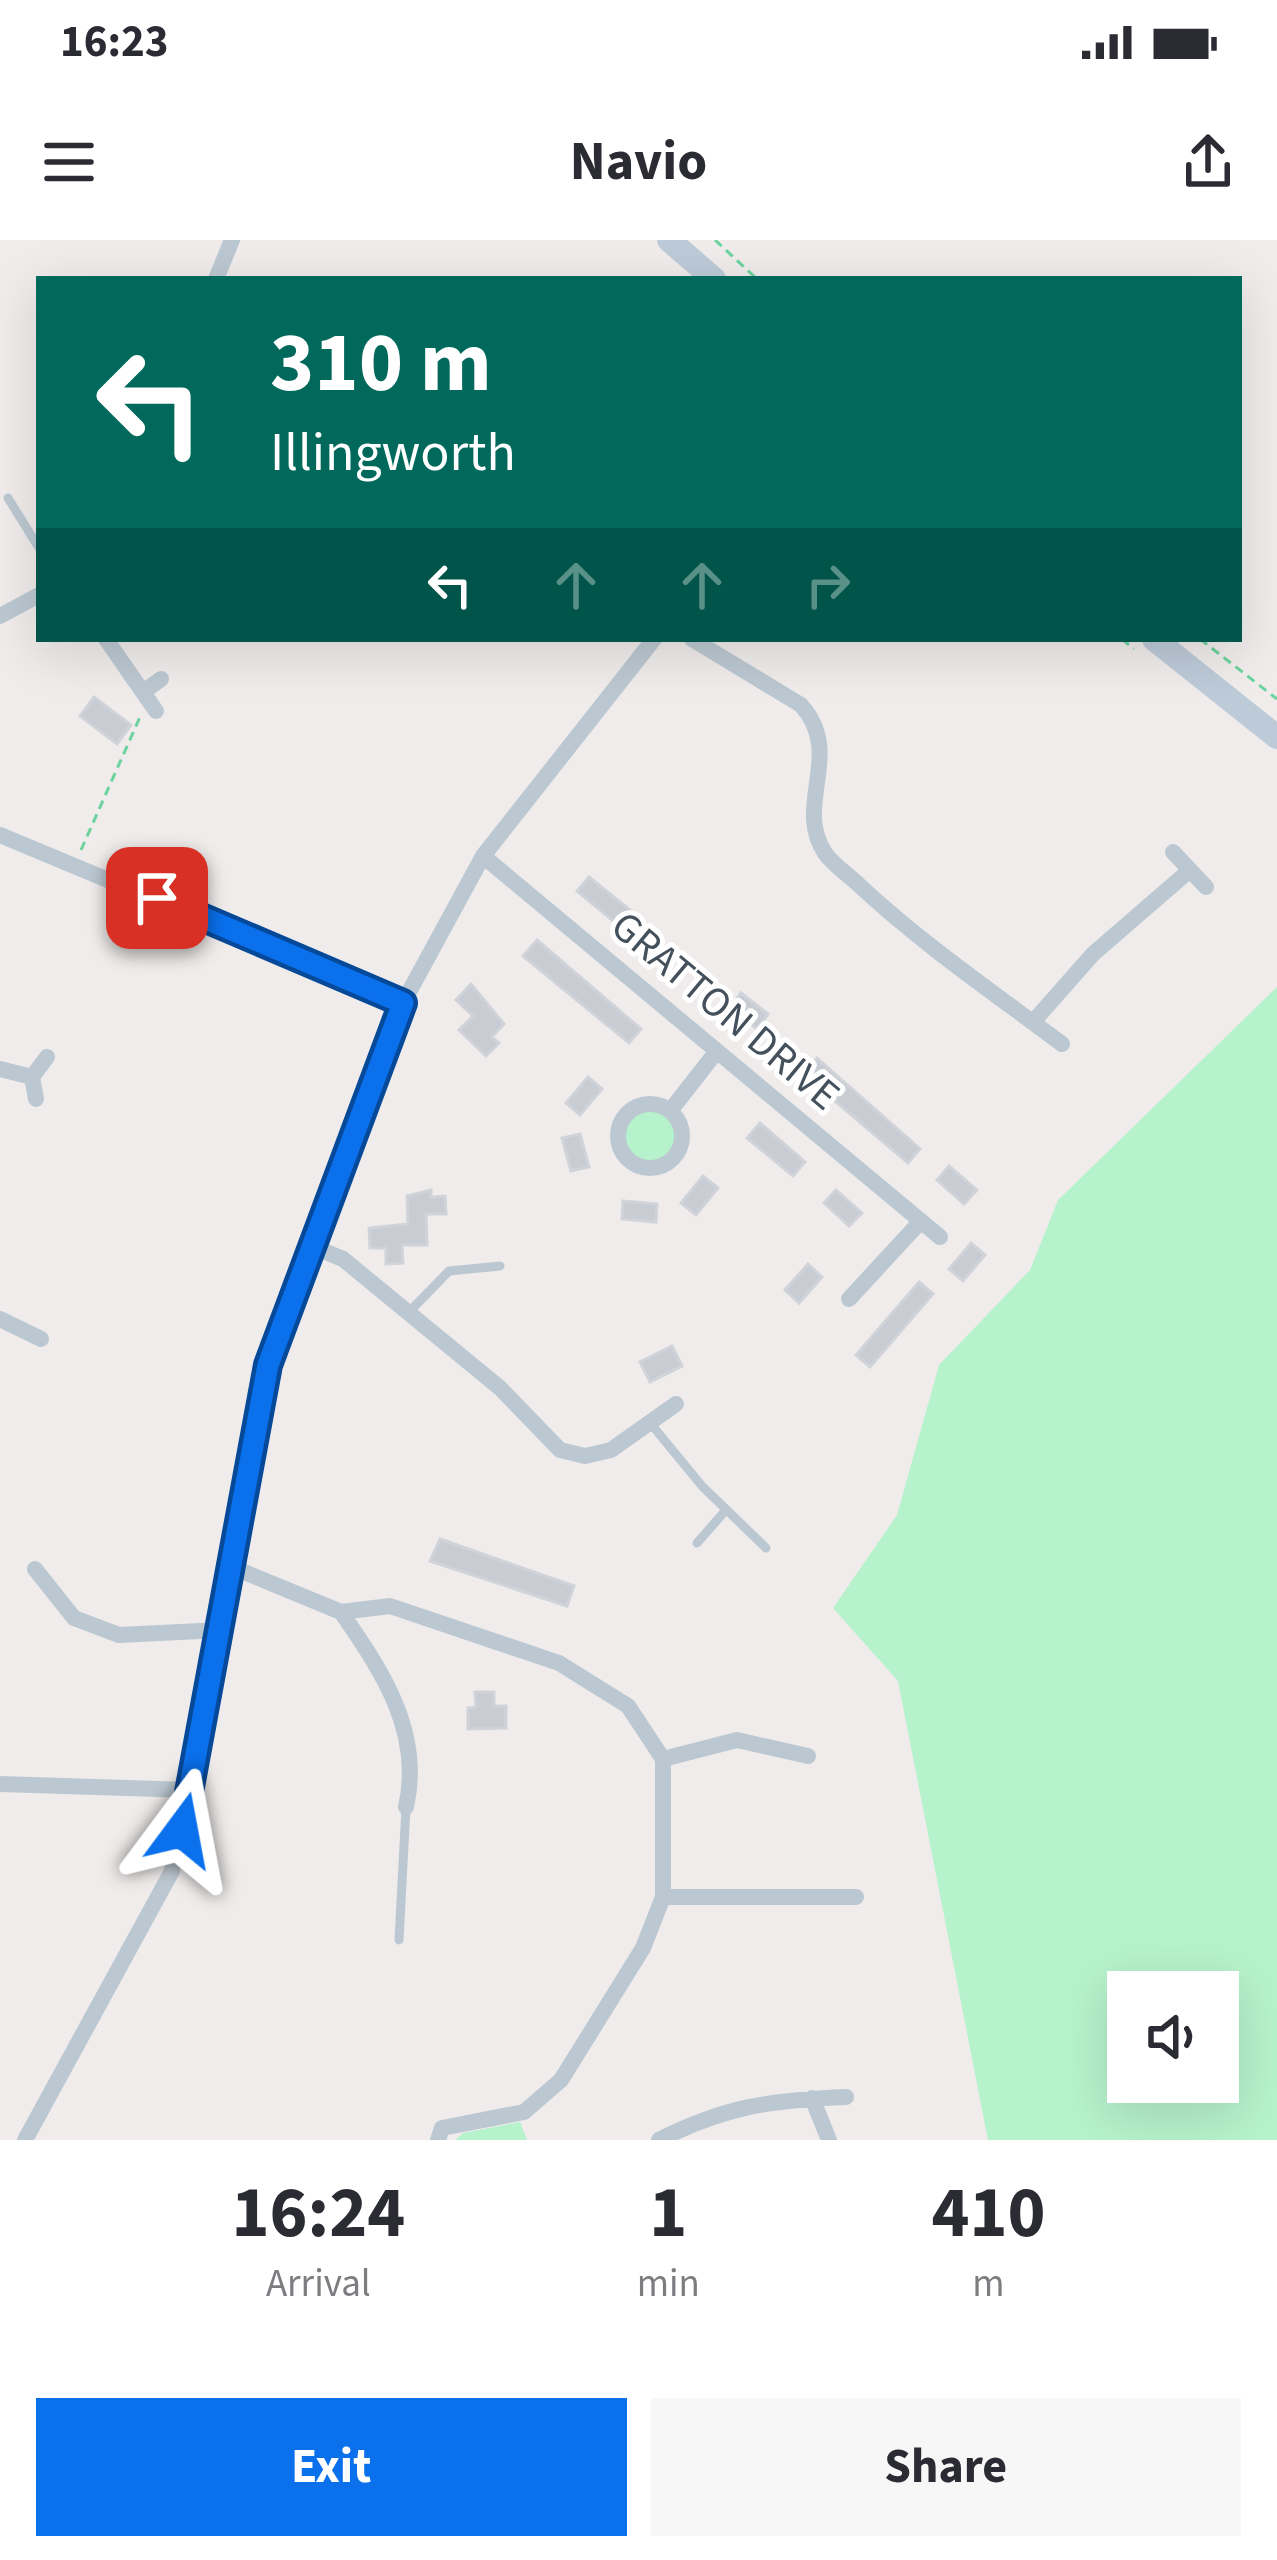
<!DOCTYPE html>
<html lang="en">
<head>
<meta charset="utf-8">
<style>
  :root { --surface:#fff; --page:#f7f7f7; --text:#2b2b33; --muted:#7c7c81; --accent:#0a70ec }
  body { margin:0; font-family:"Source Sans 3",sans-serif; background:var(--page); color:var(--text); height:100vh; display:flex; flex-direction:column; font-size:45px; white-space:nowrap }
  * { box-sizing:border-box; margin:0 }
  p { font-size:39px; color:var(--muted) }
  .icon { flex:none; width:66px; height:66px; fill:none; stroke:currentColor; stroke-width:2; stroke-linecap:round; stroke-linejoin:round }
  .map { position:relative; height:1900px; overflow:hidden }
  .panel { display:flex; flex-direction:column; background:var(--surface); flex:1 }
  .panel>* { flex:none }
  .top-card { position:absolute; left:36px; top:36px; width:1206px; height:366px; border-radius:0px; box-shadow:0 12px 48px #0002; background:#00695c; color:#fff; overflow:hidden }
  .fabs { position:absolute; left:1107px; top:1731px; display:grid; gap:24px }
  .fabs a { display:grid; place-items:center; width:132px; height:132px; border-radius:0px; background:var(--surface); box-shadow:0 12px 48px #0002; font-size:60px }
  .pin { position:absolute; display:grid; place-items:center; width:102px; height:102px; color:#fff; margin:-51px; border-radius:24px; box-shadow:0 6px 18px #0006 }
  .me { position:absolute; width:132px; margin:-66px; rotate:13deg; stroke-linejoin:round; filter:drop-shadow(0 0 9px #0008) }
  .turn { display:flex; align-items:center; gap:42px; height:252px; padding:0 36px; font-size:54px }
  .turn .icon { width:156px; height:156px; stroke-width:2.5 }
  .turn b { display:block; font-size:84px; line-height:102px }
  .lanes { display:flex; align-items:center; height:114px; padding:0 36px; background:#0003; justify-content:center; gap:60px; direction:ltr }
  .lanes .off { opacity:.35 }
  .eta { display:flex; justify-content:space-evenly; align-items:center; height:204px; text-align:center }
  .eta b { font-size:72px; font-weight:700; line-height:84px }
  .button { display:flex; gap:24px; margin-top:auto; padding:24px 36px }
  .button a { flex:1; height:138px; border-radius:0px; background:var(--accent); color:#fff; font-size:48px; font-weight:700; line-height:138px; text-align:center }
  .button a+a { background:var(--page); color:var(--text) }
  .status { display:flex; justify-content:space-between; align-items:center; height:84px; padding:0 60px; background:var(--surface); direction:ltr }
  .status svg { height:33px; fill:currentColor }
  header { display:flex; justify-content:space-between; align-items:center; height:156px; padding:0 36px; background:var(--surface); font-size:54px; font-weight:700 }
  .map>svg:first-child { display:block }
  .green { fill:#b6f2cc; fill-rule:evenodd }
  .building { fill:#c9ccd2; stroke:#d0d3d9; stroke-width:3 }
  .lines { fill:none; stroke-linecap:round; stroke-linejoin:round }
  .path { stroke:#6cd39e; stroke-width:3; stroke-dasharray:9 6; stroke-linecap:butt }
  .lane { stroke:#bcc8d1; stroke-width:9 }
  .street { stroke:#bcc8d1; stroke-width:16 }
  .secondary { stroke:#bdcad8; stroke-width:24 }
  .route-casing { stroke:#064999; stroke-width:30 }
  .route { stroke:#0a70ec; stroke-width:21 }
  .labels { text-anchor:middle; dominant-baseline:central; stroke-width:10; stroke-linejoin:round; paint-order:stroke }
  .street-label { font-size:42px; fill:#44515c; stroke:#fff }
</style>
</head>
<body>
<div class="status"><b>16:23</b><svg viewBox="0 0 49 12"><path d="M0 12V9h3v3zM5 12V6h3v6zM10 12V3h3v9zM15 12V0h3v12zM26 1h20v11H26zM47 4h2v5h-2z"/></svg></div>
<header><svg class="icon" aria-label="menu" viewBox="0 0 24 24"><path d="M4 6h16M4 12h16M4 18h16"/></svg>Navio<svg class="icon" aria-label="share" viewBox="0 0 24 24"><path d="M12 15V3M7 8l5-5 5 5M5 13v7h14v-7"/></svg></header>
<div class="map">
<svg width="1277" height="1900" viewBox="0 0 1277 1900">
  <rect width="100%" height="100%" fill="#f0ecec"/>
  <path class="green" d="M 1277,747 L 1277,1900 L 988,1900 L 898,1441 L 833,1368 L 897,1275 L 939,1125 L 1030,1030 L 1058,960 ZM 1218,1752 L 1218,1842 L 1128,1842 L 1128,1752 Z
    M625 896a25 25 0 1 1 50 0a25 25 0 1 1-50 0Z
    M 520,1882 L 527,1900 L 455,1900 L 463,1893 Z"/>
  <path class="building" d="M 94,457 L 131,485 L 117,504 L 80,476 Z
    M 589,637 L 636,675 L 623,689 L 577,651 Z
    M 537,700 L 641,789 L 629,803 L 523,716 Z
    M 471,744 L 504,784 L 492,797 L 499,803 L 486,816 L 459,790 L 473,776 L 456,760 Z
    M 741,753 L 768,774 L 757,789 L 730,768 Z
    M 817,818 L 920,909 L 908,923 L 803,834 Z
    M 588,837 L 602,849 L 580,875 L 566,863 Z
    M 760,883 L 805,922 L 793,936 L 747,898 Z
    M 580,894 L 589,927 L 571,931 L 562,898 Z
    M 949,926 L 977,950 L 964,964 L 937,940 Z
    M 703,936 L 718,948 L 696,975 L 681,963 Z
    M 431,950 L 431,957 L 445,956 L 446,974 L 426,974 L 427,1005 L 402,1005 L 403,1023 L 386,1024 L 386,1008 L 370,1008 L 369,988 L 408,984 L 407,956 Z
    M 836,950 L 862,973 L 849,986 L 824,963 Z
    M 623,961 L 657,964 L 656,982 L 622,979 Z
    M 971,1003 L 985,1015 L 963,1041 L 949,1029 Z
    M 808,1024 L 822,1037 L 799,1063 L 785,1050 Z
    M 919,1042 L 933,1054 L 870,1127 L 856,1115 Z
    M 672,1106 L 682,1126 L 650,1142 L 640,1122 Z
    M 440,1299 L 574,1346 L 567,1366 L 430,1321 Z
    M 475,1452 L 494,1452 L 494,1466 L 506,1466 L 506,1488 L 468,1489 L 468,1468 L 476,1467 Z"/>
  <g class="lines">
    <path class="path" d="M 715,0 L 757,39
      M 1122,399 L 1134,409
      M 1200,399 L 1277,459
      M 81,610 L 140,477"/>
    <path class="lane" d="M 8,258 L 39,308
      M 409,1072 L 449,1031 L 500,1026
      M 651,1184 L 702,1246 L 766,1308
      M 697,1303 L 726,1270
      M 399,1700 L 406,1567"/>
    <path class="street" d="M 216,39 L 232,0
      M 0,376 L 39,355
      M 106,399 L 156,471
      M 692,399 L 801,465 C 845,514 793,565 825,613 C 833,625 849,635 859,645 C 921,703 994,753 1062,804
      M 143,452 L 161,439
      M 0,595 L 403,763
      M 1173,612 L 1206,647
      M 483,616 L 940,997
      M 1033,782 L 1093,714 L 1190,630
      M 0,829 L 32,837
      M 36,859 L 32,837 L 47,817
      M618 896a32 32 0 1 1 64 0a32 32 0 1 1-64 0Z
      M 670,871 L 717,811
      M 314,1007 L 343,1019 L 500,1148 L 560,1210 L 585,1216 L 611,1210 L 676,1164
      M 849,1059 L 921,981
      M 0,1079 L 41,1099
      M 232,1327 L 341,1372 L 390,1366 L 559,1423 L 628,1466 L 663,1519 L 663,1657 L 643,1708 L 561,1840 L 524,1872 L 442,1888 L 438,1900
      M 35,1329 L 74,1378 L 119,1395 L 221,1390
      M 341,1372 C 382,1431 423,1492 406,1567
      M 663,1519 L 737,1500 L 808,1516
      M 0,1544 L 191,1550
      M 663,1657 L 856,1657
      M 812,1858 L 829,1900
      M 25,1900 L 172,1631 L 268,1125 L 403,763 L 483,616 L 654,399
      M 659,1900 C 726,1866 772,1860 846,1857"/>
    <path class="secondary" d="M 669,0 L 714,39
      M 1154,399 L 1277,497"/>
  </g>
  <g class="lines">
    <g class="route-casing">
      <path id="route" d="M 157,658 L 403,763 L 268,1125 L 182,1590"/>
    </g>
    <use href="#route" class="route"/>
  </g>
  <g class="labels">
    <g class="street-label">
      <text transform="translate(725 771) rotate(40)">GRATTON DRIVE</text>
    </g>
  </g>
</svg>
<div class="fabs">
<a><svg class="icon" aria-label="sound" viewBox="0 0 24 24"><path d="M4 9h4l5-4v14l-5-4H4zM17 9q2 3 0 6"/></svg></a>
</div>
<div class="pin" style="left:157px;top:658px;background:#d93025"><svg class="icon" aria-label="arrive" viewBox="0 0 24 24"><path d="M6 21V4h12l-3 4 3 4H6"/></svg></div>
<svg class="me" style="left:182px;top:1590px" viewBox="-20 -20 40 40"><path d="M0-17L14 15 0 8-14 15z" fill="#0a70ec" stroke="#fff" stroke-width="4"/></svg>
<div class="top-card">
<div class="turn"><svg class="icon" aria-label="left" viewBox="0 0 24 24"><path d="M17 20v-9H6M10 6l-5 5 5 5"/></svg><div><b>310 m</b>Illingworth</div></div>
<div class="lanes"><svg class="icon" aria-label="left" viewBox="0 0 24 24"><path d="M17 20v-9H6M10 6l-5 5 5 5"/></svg><svg class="icon off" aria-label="ahead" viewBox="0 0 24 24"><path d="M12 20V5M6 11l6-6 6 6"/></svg><svg class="icon off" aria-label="ahead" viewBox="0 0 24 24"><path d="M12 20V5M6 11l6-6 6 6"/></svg><svg class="icon off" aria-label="right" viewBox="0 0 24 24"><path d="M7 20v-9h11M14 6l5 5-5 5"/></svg></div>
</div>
</div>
<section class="panel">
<div class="eta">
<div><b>16:24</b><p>Arrival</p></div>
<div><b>1</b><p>min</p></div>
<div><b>410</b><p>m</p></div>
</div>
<div class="button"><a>Exit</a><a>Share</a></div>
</section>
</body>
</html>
